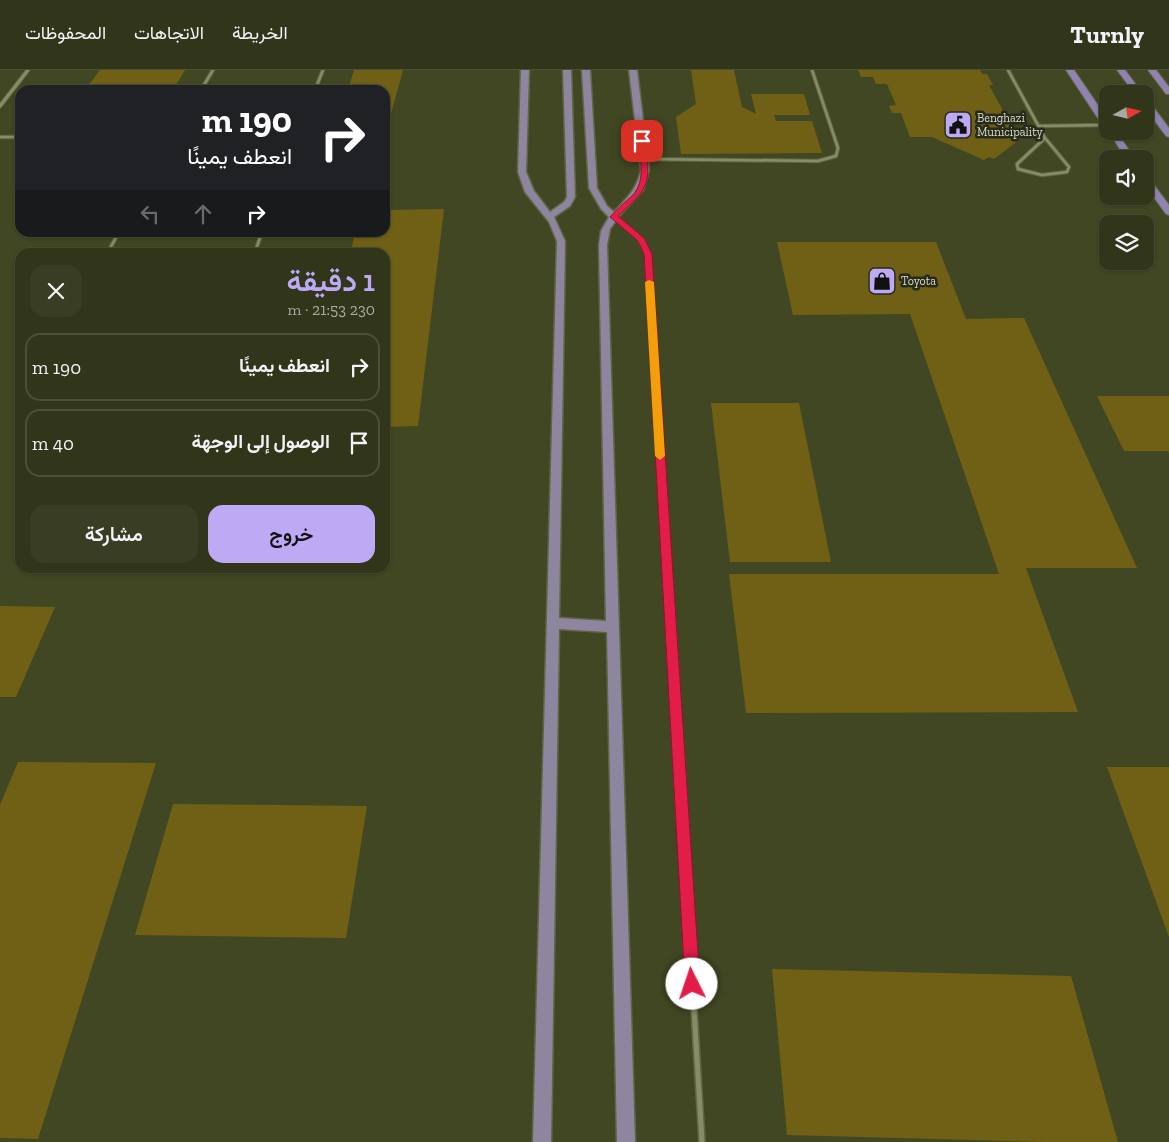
<!DOCTYPE html>
<html lang="ar">
<head>
<meta charset="utf-8">
<style>
  :root { --surface:#31351a; --page:#393d23; --text:#f1f3f6; --muted:#a8aba2; --line:#4c5039; --accent:#bea9f4 }
  body { margin:0; font-family:"Zilla Slab",Vazirmatn,serif; background:var(--page); color:var(--text); direction:rtl; height:100vh; display:flex; flex-direction:column; font-size:19px; white-space:nowrap }
  * { box-sizing:border-box; margin:0 }
  p { font-size:16px; color:var(--muted) }
  .icon { flex:none; width:28px; height:28px; fill:none; stroke:currentColor; stroke-width:2; stroke-linecap:round; stroke-linejoin:round }
  .map { position:relative; flex:1; overflow:hidden; direction:ltr }
  .side { position:absolute; left:15px; top:178px; width:375px; height:325px; display:flex; flex-direction:column; background:var(--surface); border-radius:15px; box-shadow:0 1px 4px #0004,0 0 0 1px var(--line); direction:rtl }
  .side>* { flex:none }
  .guide { position:absolute; left:15px; top:15px; width:375px; height:152px; border-radius:15px; box-shadow:0 1px 4px #0004,0 0 0 1px var(--line); direction:rtl; background:#202124; color:#fff; overflow:hidden }
  .needle { width:32px; rotate:82deg }
  .controls { position:absolute; left:1099px; top:15px; display:grid; gap:10px }
  .controls a { display:grid; place-items:center; width:55px; height:55px; border-radius:10px; background:var(--surface); box-shadow:0 1px 4px #0004,0 0 0 1px var(--line); font-size:25px }
  .pin { position:absolute; display:grid; place-items:center; width:42px; height:42px; color:#fff; margin:-21px; border-radius:10px; box-shadow:0 2px 8px #0006 }
  .me { position:absolute; width:55px; margin:-28px; rotate:356deg; stroke-linejoin:round; filter:drop-shadow(0 0 4px #0008) }
  .turn { display:flex; align-items:center; gap:18px; height:105px; padding:0 15px; font-size:22px }
  .turn .icon { width:65px; height:65px; stroke-width:2.5 }
  .turn b { display:block; font-size:35px; line-height:42px }
  .lanes { display:flex; align-items:center; height:48px; padding:0 15px; background:#0003; justify-content:center; gap:25px; direction:ltr }
  .lanes .off { opacity:.35 }
  .round { display:grid; place-items:center; flex:none; width:52px; height:52px; border-radius:15px; background:var(--page) }
  .overview { display:flex; align-items:center; justify-content:space-between; height:85px; padding:0 15px }
  h1 { font-size:30px; font-weight:600; line-height:38px; color:var(--accent) }
  .action { display:flex; gap:10px; margin-top:auto; padding:10px 15px }
  .action a { flex:1; height:58px; border-radius:15px; background:var(--accent); color:#111; font-size:20px; font-weight:600; line-height:58px; text-align:center }
  .action a+a { background:var(--page); color:var(--text) }
  ul { padding:0; list-style:none }
  li { display:flex; align-items:center; gap:15px; height:68px; margin:0 10px 8px; padding:0 5px; border:2px solid var(--line); border-radius:15px }
  li div { flex:1 }
  li b { display:block; font-size:19px }
  li em { font-style:normal }
  header { display:flex; align-items:center; gap:30px; box-sizing:border-box; height:70px; padding:0 25px; background:var(--surface); border-bottom:1px solid var(--line) }
  header strong { font-size:24px }
  nav { display:flex; gap:28px; margin-inline-start:auto; font-size:18px }
  .map>svg:first-child { display:block }
  .building { fill:#706015 }
  .lines { fill:none; stroke-linecap:round; stroke-linejoin:round }
  .service-far3-casing { stroke:#606544; stroke-width:4.5 }
  .service-far2-casing { stroke:#606544; stroke-width:5 }
  .service-far1-casing { stroke:#606544; stroke-width:6 }
  .service-casing { stroke:#606544; stroke-width:8 }
  .minor-casing { stroke:#606544; stroke-width:5 }
  .primary-casing { stroke:#606544; stroke-width:3 }
  .trunk-casing { stroke:#606544; stroke-width:2 }
  .service-far3 { stroke:#868d66; stroke-width:2.5 }
  .service-far2 { stroke:#868d66; stroke-width:3 }
  .service-far1 { stroke:#868d66; stroke-width:4 }
  .service { stroke:#868d66; stroke-width:5 }
  .minor { stroke:#868d66; stroke-width:3 }
  .primary { fill:#8e859e; fill-rule:evenodd }
  .trunk { fill:#9082b1; fill-rule:evenodd }
  .route { fill:#e11d48; stroke:#92132f }
  .slow { fill:#f59e0b }
  .labels { text-anchor:middle; dominant-baseline:central; stroke-width:5; stroke-linejoin:round; paint-order:stroke }
  .far-poi-label { font-size:12px; fill:#d8dcc7; stroke:#282b1b; text-anchor:start }
</style>
</head>
<body>
<header>
<strong>Turnly</strong>
<nav><a>الخريطة</a><a>الاتجاهات</a><a>المحفوظات</a></nav>
</header>
<div class="map">
<svg width="1169" height="1072" viewBox="0 0 1169 1072">
  <rect width="100%" height="100%" fill="#414722"/>
  <path class="building" d="M 100,0 L 185,0 L 173,20 L 85,20 Z
    M 354,0 L 403,0 L 387,58 L 385,58 L 385,20 L 348,20 Z
    M 691,0 L 734,0 L 742,37 L 756,44 L 751,24 L 804,24 L 810,45 L 774,45 L 776,51 L 812,51 L 822,83 L 681,84 L 676,47 L 696,34 Z
    M 858,0 L 980,0 L 982,4 L 987,4 L 993,15 L 989,15 L 1019,70 L 994,89 L 989,87 L 984,90 L 932,67 L 910,67 L 901,43 L 892,43 L 889,36 L 896,35 L 887,14 L 876,14 L 873,7 L 861,7 Z
    M 444,139 L 418,356 L 385,357 L 385,182 L 351,182 L 355,162 L 385,162 L 385,140 Z
    M 777,172 L 936,172 L 966,249 L 1024,248 L 1137,498 L 1026,498 L 1078,642 L 746,643 L 729,504 L 999,504 L 910,244 L 793,245 Z
    M 1097,326 L 1169,326 L 1169,383 L 1168,381 L 1124,381 Z
    M 711,333 L 799,333 L 831,492 L 730,492 Z
    M 0,536 L 55,537 L 16,627 L 0,627 Z
    M 18,692 L 156,693 L 38,1069 L 0,1068 L 0,735 Z
    M 1107,697 L 1169,697 L 1169,867 Z
    M 173,734 L 367,736 L 346,868 L 135,865 Z
    M 772,899 L 1071,906 L 1118,1072 L 1044,1072 L 787,1065 Z"/>
  <g class="lines">
    <g class="service-far3-casing">
      <path id="service-far3" d="M 1008,0 L 1045,68
        M 201,20 L 213,0
        M 315,20 L 323,0
        M 1038,56 L 1106,55
        M 0,67 L 20,67
        M 1045,68 L 1069,97 L 1067,102 L 1042,105 L 1018,99 L 1017,94 Z
        M 644,89 L 818,91 L 836,86 L 838,78 L 812,0
        M 614,147 L 638,168 L 648,186
        M 108,182 L 119,162
        M 255,182 L 262,162"/>
    </g>
    <g class="service-far2-casing">
      <path id="service-far2" d="M 648,184 L 662,417"/>
    </g>
    <g class="service-far1-casing">
      <path id="service-far1" d="M 662,416 L 680,708"/>
    </g>
    <g class="service-casing">
      <path id="service" d="M 680,707 L 702,1072"/>
    </g>
    <g class="minor-casing">
      <path id="minor" d="M 0,36 L 28,0"/>
    </g>
    <g class="primary-casing">
      <path id="primary" d="M 521,0 L 529,0 L 526,102 L 534,121 L 550,142 L 564,132 L 567,127 L 563,0 L 571,0 L 575,127 L 570,136 L 554,147 L 565,171 L 559,548 L 606,551 L 599,175 L 601,161 L 609,147 L 601,139 L 589,118 L 582,0 L 590,0 L 597,118 L 607,136 L 614,142 C 627,128 637,119 641,100 L 629,0 L 637,0 L 649,100 L 643,120 L 619,146 L 610,159 L 607,175 L 635,1072 L 617,1072 L 607,562 L 559,559 L 551,1072 L 533,1072 L 557,171 L 549,152 L 525,122 L 518,102 Z"/>
    </g>
    <g class="trunk-casing">
      <path id="trunk" d="M 1066,0 L 1074,0 L 1108,50 L 1108,59 L 1105,59 Z
        M 1117,0 L 1125,0 L 1143,24 L 1135,24 Z
        M 1148,0 L 1156,0 L 1169,17 L 1169,24 L 1166,24 Z
        M 1145,30 L 1148,30 L 1169,58 L 1169,67 L 1166,66 L 1145,38 Z
        M 1108,60 L 1116,61 L 1135,89 L 1126,89 Z
        M 1145,106 L 1148,107 L 1169,135 L 1169,145 L 1166,144 L 1145,115 Z"/>
    </g>
    <use href="#service-far3" class="service-far3"/>
    <use href="#service-far2" class="service-far2"/>
    <use href="#service-far1" class="service-far1"/>
    <use href="#service" class="service"/>
    <use href="#minor" class="minor"/>
    <use href="#primary" class="primary"/>
    <use href="#trunk" class="trunk"/>
  </g>
  <path class="route" d="M 642,69 L 645,71 C 651,114 650,117 618,146 L 644,168 L 652,184 L 700,914 L 698,919 L 692,922 L 687,919 L 685,914 L 644,184 L 638,171 L 610,147 C 617,139 625,132 633,125 C 646,110 640,89 638,71 Z"/>
  <path class="slow" d="M 649,210 L 654,212 L 665,386 L 660,390 L 655,386 L 645,212 Z"/>
  <defs>
    <g id="civic-square" transform="scale(1.4375)"><rect x="-9" y="-9" width="18" height="18" rx="4" fill="#bea9f4" stroke="#282b1b"/><path d="M-.6-6.5H3V-4.5H.6V-3L4-1V1h2V6H-6V1h2V-1L-.6-3ZM-1.2 2.5V6h2.4V2.5Z" fill="#111"/></g>
    <g id="shop-square" transform="scale(1.4375)"><rect x="-9" y="-9" width="18" height="18" rx="4" fill="#bea9f4" stroke="#282b1b"/><path d="M-5-2.5h2.3a2.7 3.5 0 0 1 5.4 0H5L5.5 6h-11ZM-1.5-2.5h3a1.5 2.3 0 0 0-3 0Z" fill="#111"/></g>
  </defs>
  <g fill-rule="evenodd">
    <use href="#civic-square" x="958" y="55"/>
    <use href="#shop-square" x="882" y="211"/>
  </g>
  <g class="labels">
    <g class="far-poi-label">
      <text x="977" y="48">Benghazi<tspan x="977" dy="14">Municipality</tspan></text>
      <text x="901" y="211">Toyota</text>
    </g>
  </g>
</svg>
<div class="controls">
<a><svg class="needle" viewBox="-14 -14 28 28"><path d="M0-13l5 13h-10z" fill="#e53935"/><path d="M0 13l5-13h-10z" fill="#a8aba2"/></svg></a>
<a><svg class="icon" aria-label="sound" viewBox="0 0 24 24"><path d="M4 9h4l5-4v14l-5-4H4zM17 9q2 3 0 6"/></svg></a>
<a><svg class="icon" aria-label="layers" viewBox="0 0 24 24"><path d="M12 4l9 5-9 5-9-5zM3 14l9 5 9-5"/></svg></a>
</div>
<div class="pin" style="left:642px;top:71px;background:#d93025"><svg class="icon" aria-label="arrive" viewBox="0 0 24 24"><path d="M6 21V4h12l-3 4 3 4H6"/></svg></div>
<svg class="me" style="left:692px;top:914px" viewBox="-20 -20 40 40"><circle r="19" fill="#fff"/><path d="M0-13L10 11 0 6-10 11z" fill="#e11d48"/></svg>
<div class="guide">
<div class="turn"><svg class="icon" aria-label="right" viewBox="0 0 24 24"><path d="M7 20v-9h11M14 6l5 5-5 5"/></svg><div><b>190 m</b>انعطف يمينًا</div></div>
<div class="lanes"><svg class="icon off" aria-label="left" viewBox="0 0 24 24"><path d="M17 20v-9H6M10 6l-5 5 5 5"/></svg><svg class="icon off" aria-label="ahead" viewBox="0 0 24 24"><path d="M12 20V5M6 11l6-6 6 6"/></svg><svg class="icon" aria-label="right" viewBox="0 0 24 24"><path d="M7 20v-9h11M14 6l5 5-5 5"/></svg></div>
</div>
<section class="side">
<div class="overview"><div><h1>1 دقيقة</h1><p>230 m · 21:53</p></div><a class="round"><svg class="icon" aria-label="close" viewBox="0 0 24 24"><path d="M6 6l12 12M18 6L6 18"/></svg></a></div>
<ul>
<li><svg class="icon" aria-label="right" viewBox="0 0 24 24"><path d="M7 20v-9h11M14 6l5 5-5 5"/></svg><div><b>انعطف يمينًا</b></div><em>190 m</em></li>
<li><svg class="icon" aria-label="arrive" viewBox="0 0 24 24"><path d="M6 21V4h12l-3 4 3 4H6"/></svg><div><b>الوصول إلى الوجهة</b></div><em>40 m</em></li>
</ul>
<div class="action"><a>خروج</a><a>مشاركة</a></div>
</section>
</div>
</body>
</html>
